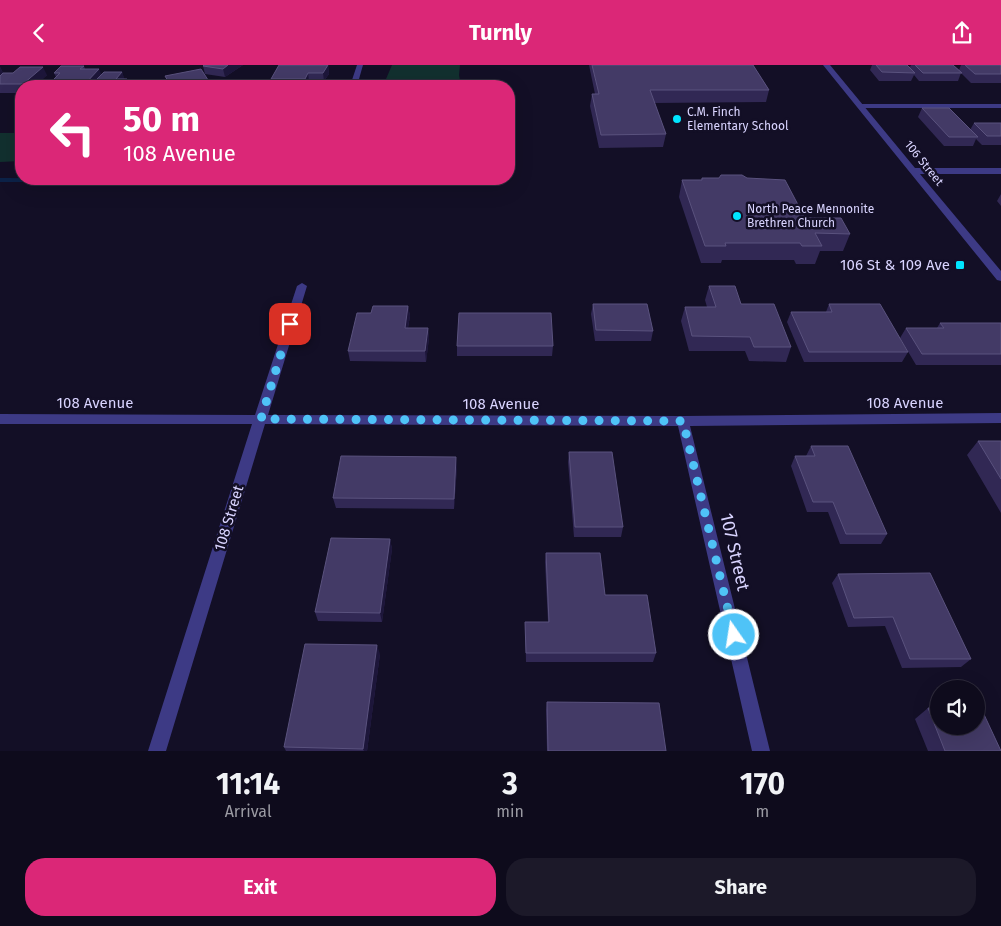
<!DOCTYPE html>
<html lang="en">
<head>
<meta charset="utf-8">
<style>
  :root { --surface:#0e0b1c; --page:#1c1929; --text:#f1f3f6; --muted:#9b9ba3; --line:#2e2b3b; --accent:#db2777 }
  body { margin:0; font-family:"Fira Sans",sans-serif; background:var(--page); color:var(--text); height:100vh; display:flex; flex-direction:column; font-size:19px; white-space:nowrap }
  * { box-sizing:border-box; margin:0 }
  p { font-size:16px; color:var(--muted) }
  .icon { flex:none; width:28px; height:28px; fill:none; stroke:currentColor; stroke-width:2; stroke-linecap:round; stroke-linejoin:round }
  .map { position:relative; height:686px; overflow:hidden }
  .drawer { display:flex; flex-direction:column; background:var(--surface); flex:1 }
  .drawer>* { flex:none }
  .guide { position:absolute; left:15px; top:15px; width:500px; height:105px; border-radius:20px; box-shadow:0 5px 20px #0002,0 0 0 1px var(--line); background:#db2777; color:#fff; overflow:hidden }
  .buttons { position:absolute; left:930px; top:615px; display:grid; gap:10px }
  .buttons a { display:grid; place-items:center; width:55px; height:55px; border-radius:50%; background:var(--surface); box-shadow:0 5px 20px #0002,0 0 0 1px var(--line); font-size:25px }
  .pin { position:absolute; display:grid; place-items:center; width:42px; height:42px; color:#fff; margin:-21px; border-radius:10px; box-shadow:0 2px 8px #0006 }
  .me { position:absolute; width:55px; margin:-28px; rotate:347deg; stroke-linejoin:round; filter:drop-shadow(0 0 4px #0008) }
  .turn { display:flex; align-items:center; gap:18px; height:105px; padding:0 25px; font-size:22px }
  .turn .icon { width:65px; height:65px; stroke-width:2.5 }
  .turn b { display:block; font-size:35px; line-height:42px }
  .eta { display:flex; justify-content:space-evenly; align-items:center; height:85px; text-align:center }
  .eta b { font-size:30px; font-weight:700; line-height:35px }
  .action { display:flex; gap:10px; margin-top:auto; padding:10px 25px }
  .action a { flex:1; height:58px; border-radius:20px; background:var(--accent); color:#fff; font-size:20px; font-weight:700; line-height:58px; text-align:center }
  .action a+a { background:var(--page); color:var(--text) }
  header { display:flex; justify-content:space-between; align-items:center; height:65px; padding:0 25px; background:var(--accent); color:#fff; font-size:22px; font-weight:700 }
  .map>svg:first-child { display:block }
  .green { fill:#12302f }
  .lines { fill:none; stroke-linecap:round; stroke-linejoin:round }
  .stream { fill:#0c2248; fill-rule:evenodd }
  .service { fill:#3d3a85; fill-rule:evenodd }
  .minor { fill:#3d3a85; fill-rule:evenodd }
  .wall { fill:#312854 }
  .shaded-wall { fill:#1d163a }
  .building { fill:#433a66; stroke:#5a527e }
  .route { stroke:#4fc3f7; stroke-width:9; stroke-dasharray:0 16.2 }
  .poi-dot { fill:#00e5ff; stroke:#130f26; stroke-width:2 }
  .labels { text-anchor:middle; dominant-baseline:central; stroke-width:5; stroke-linejoin:round; paint-order:stroke }
  .far-poi-label { font-size:12px; fill:#d9d4ff; stroke:#130f26; text-anchor:start }
  .far-street-label { font-size:12px; fill:#d9d4ff; stroke:#130f26 }
  .poi-label { font-size:15px; fill:#d9d4ff; stroke:#130f26; text-anchor:end }
  .street-label { font-size:15px; fill:#d9d4ff; stroke:#130f26 }
  .near-street-label { font-size:18px; fill:#d9d4ff; stroke:#130f26 }
</style>
</head>
<body>
<header><svg class="icon" aria-label="back" viewBox="0 0 24 24"><path d="M15 5l-7 7 7 7"/></svg>Turnly<svg class="icon" aria-label="share" viewBox="0 0 24 24"><path d="M12 15V3M7 8l5-5 5 5M5 13v7h14v-7"/></svg></header>
<div class="map">
<svg width="1001" height="686" viewBox="0 0 1001 686">
  <rect width="100%" height="100%" fill="#130f26"/>
  <path class="green" d="M 392,0 L 460,0 L 459,10 L 461,21 L 383,21 Z
    M 0,68 L 21,68 L 21,96 L 0,97 Z"/>
  <g class="lines">
    <path class="stream" d="M 0,113 L 299,114 L 300,115 L 297,117 L 0,117 Z"/>
    <path class="service" d="M 1001,39 L 1001,43 L 861,43 L 858,41 L 861,39 Z"/>
    <path class="minor" d="M 357,0 L 363,0 L 357,21 L 350,21 Z
      M 823,0 L 830,0 L 915,103 L 1001,103 L 1001,109 L 920,109 L 1001,206 L 1001,216 L 997,215 Z
      M 302,218 L 307,221 L 268,350 L 683,351 L 1001,348 L 1001,358 L 690,361 L 770,686 L 752,686 L 678,361 L 265,359 L 166,686 L 148,686 L 252,359 L 0,359 L 0,349 L 255,350 L 297,221 Z"/>
  </g>
  <path class="wall" d="M 243,0 L 225,12 L 205,9 L 203,1 Z
    M 285,0 L 328,0 L 329,9 L 324,16 L 309,16 L 307,21 L 263,21 L 272,17 L 271,14 Z
    M 589,0 L 753,0 L 769,25 L 766,37 L 654,38 L 666,69 L 663,82 L 599,83 L 590,41 L 592,29 L 595,29 Z
    M 872,0 L 907,0 L 910,2 L 911,0 L 953,0 L 959,5 L 961,0 L 1000,0 L 1001,1 L 1001,18 L 971,18 L 961,8 L 958,16 L 919,16 L 914,10 L 911,16 L 879,16 L 870,5 Z
    M 84,1 L 85,4 L 101,9 L 122,7 L 124,14 L 128,18 L 138,21 L 48,21 L 48,20 L 56,12 L 54,8 Z
    M 0,2 L 3,8 L 47,10 L 35,21 L 21,21 L 21,28 L 0,28 Z
    M 165,11 L 210,18 L 211,21 L 169,21 Z
    M 922,43 L 970,65 L 974,58 L 1001,58 L 1001,80 L 982,80 L 976,74 L 973,81 L 944,81 L 918,52 Z
    M 702,113 L 805,153 L 850,169 L 843,186 L 820,186 L 815,199 L 796,199 L 794,195 L 722,195 L 721,198 L 701,198 L 679,132 L 682,115 L 701,115 Z
    M 1001,129 L 1001,141 L 997,136 Z
    M 709,221 L 741,239 L 791,282 L 786,297 L 749,296 L 745,286 L 689,286 L 681,256 L 685,242 L 707,242 L 705,235 Z
    M 593,239 L 653,266 L 651,276 L 595,276 L 591,249 Z
    M 829,239 L 908,287 L 902,297 L 804,297 L 787,257 L 791,247 L 826,247 Z
    M 408,241 L 410,251 L 408,263 L 428,263 L 429,273 L 426,297 L 350,296 L 348,286 L 371,248 Z
    M 940,258 L 1001,258 L 1001,300 L 916,300 L 900,273 L 906,263 L 937,263 Z
    M 457,281 L 553,281 L 552,291 L 457,291 Z
    M 978,376 L 1001,376 L 1001,448 L 967,390 Z
    M 811,381 L 887,469 L 881,479 L 840,479 L 828,447 L 807,447 L 791,401 L 795,391 L 806,391 Z
    M 569,387 L 623,462 L 621,472 L 574,472 L 568,397 Z
    M 457,402 L 454,444 L 336,443 L 333,433 Z
    M 390,474 L 392,484 L 382,557 L 318,556 L 315,547 Z
    M 546,488 L 605,530 L 656,588 L 653,597 L 526,597 L 525,557 L 548,557 L 545,497 Z
    M 838,509 L 971,594 L 961,602 L 902,603 L 885,561 L 848,562 L 832,518 Z
    M 380,589 L 367,686 L 286,686 L 284,682 Z
    M 547,637 L 666,686 L 547,686 L 546,645 Z
    M 928,643 L 1001,686 L 928,686 L 915,654 Z"/>
  <path class="shaded-wall" d="M 228,0 L 243,0 L 225,12 L 223,4 Z
    M 328,0 L 329,9 L 324,16 L 323,8 Z
    M 0,2 L 4,10 L 0,14 Z
    M 43,2 L 47,10 L 35,21 L 24,21 L 23,19 Z
    M 99,4 L 103,13 L 95,21 L 85,21 L 84,20 Z
    M 122,7 L 125,15 L 116,14 Z
    M 308,8 L 309,16 L 307,21 L 305,14 Z
    M 210,18 L 211,21 L 195,21 Z
    M 408,241 L 410,251 L 406,273 L 405,263 Z
    M 428,263 L 429,273 L 426,297 L 425,286 Z
    M 456,392 L 457,402 L 454,444 L 454,434 Z
    M 390,474 L 392,484 L 382,557 L 380,548 Z
    M 377,580 L 380,589 L 367,686 L 364,686 L 363,684 Z"/>
  <path class="building" d="M 204,0 L 228,0 L 223,4 L 203,1 Z
    M 279,0 L 328,0 L 323,8 L 308,8 L 305,14 L 271,14 Z
    M 592,0 L 753,0 L 769,25 L 650,25 L 666,69 L 601,70 L 592,29 L 599,29 Z
    M 876,0 L 907,0 L 915,8 L 882,7 Z
    M 915,0 L 953,0 L 962,8 L 923,8 Z
    M 965,0 L 1000,0 L 1001,1 L 1001,9 L 975,9 Z
    M 61,1 L 84,1 L 80,4 L 99,4 L 84,20 L 48,20 L 60,8 L 54,8 Z
    M 20,2 L 43,2 L 23,19 L 0,19 L 0,11 L 3,8 L 13,8 Z
    M 201,4 L 210,18 L 195,21 L 171,21 L 165,11 Z
    M 104,7 L 122,7 L 116,14 L 127,14 L 123,18 L 137,18 L 134,21 L 90,21 Z
    M 265,17 L 301,17 L 299,21 L 263,21 Z
    M 922,43 L 949,43 L 978,72 L 949,72 Z
    M 974,58 L 1001,58 L 1001,71 L 987,71 Z
    M 721,110 L 742,110 L 747,113 L 785,115 L 805,153 L 841,153 L 850,169 L 815,168 L 822,181 L 802,181 L 800,178 L 725,178 L 726,181 L 705,181 L 682,115 L 702,115 L 702,113 L 719,113 Z
    M 709,221 L 735,221 L 741,239 L 774,239 L 791,282 L 754,282 L 750,272 L 692,271 L 685,242 L 716,242 Z
    M 593,239 L 647,239 L 653,266 L 596,265 Z
    M 829,239 L 880,239 L 908,287 L 809,287 L 791,247 L 832,247 Z
    M 373,241 L 408,241 L 405,263 L 428,263 L 425,286 L 348,286 L 357,248 L 371,248 Z
    M 459,248 L 551,248 L 553,281 L 457,281 Z
    M 940,258 L 1001,258 L 1001,289 L 922,289 L 906,263 L 944,263 Z
    M 978,376 L 1001,376 L 1001,414 Z
    M 811,381 L 848,381 L 887,469 L 846,469 L 833,437 L 813,437 L 795,391 L 815,391 Z
    M 569,387 L 612,387 L 623,462 L 575,462 Z
    M 341,391 L 456,392 L 454,434 L 333,433 Z
    M 331,473 L 390,474 L 380,548 L 315,547 Z
    M 546,488 L 600,488 L 605,530 L 647,530 L 656,588 L 526,588 L 525,557 L 549,557 Z
    M 930,508 L 971,594 L 910,594 L 893,552 L 854,553 L 838,509 Z
    M 305,579 L 377,580 L 363,684 L 284,682 Z
    M 547,637 L 659,638 L 666,686 L 548,686 Z
    M 928,643 L 939,643 L 939,661 L 976,661 L 976,643 L 981,643 L 1001,686 L 945,686 Z"/>
  <g class="lines">
    <path class="route" d="M 290,259 L 261,354 L 683,356 L 734,570"/>
  </g>
  <g class="poi-dot">
    <circle cx="677" cy="54" r="5"/>
    <circle cx="737" cy="151" r="5"/>
    <rect x="955" y="195" width="10" height="10" rx="2.5"/>
  </g>
  <g class="labels">
    <g class="far-poi-label">
      <text x="687" y="47">C.M. Finch<tspan x="687" dy="14">Elementary School</tspan></text>
      <text x="747" y="144">North Peace Mennonite<tspan x="747" dy="14">Brethren Church</tspan></text>
    </g>
    <g class="far-street-label">
      <text transform="translate(924 98) rotate(51)">106 Street</text>
    </g>
    <g class="poi-label">
      <text x="950" y="200">106 St &amp; 109 Ave</text>
    </g>
    <g class="street-label">
      <text x="95" y="338">108 Avenue</text>
      <text x="905" y="338">108 Avenue</text>
      <text x="501" y="339">108 Avenue</text>
      <text transform="translate(229 453) rotate(-73)">108 Street</text>
    </g>
    <g class="near-street-label">
      <text transform="translate(735 487) rotate(77)">107 Street</text>
    </g>
  </g>
</svg>
<div class="buttons">
<a><svg class="icon" aria-label="sound" viewBox="0 0 24 24"><path d="M4 9h4l5-4v14l-5-4H4zM17 9q2 3 0 6"/></svg></a>
</div>
<div class="pin" style="left:290px;top:259px;background:#d93025"><svg class="icon" aria-label="arrive" viewBox="0 0 24 24"><path d="M6 21V4h12l-3 4 3 4H6"/></svg></div>
<svg class="me" style="left:734px;top:570px" viewBox="-20 -20 40 40"><circle r="17" fill="#4fc3f7" stroke="#fff" stroke-width="3"/><path d="M0-11L8 9 0 5-8 9z" fill="#fff"/></svg>
<div class="guide">
<div class="turn"><svg class="icon" aria-label="left" viewBox="0 0 24 24"><path d="M17 20v-9H6M10 6l-5 5 5 5"/></svg><div><b>50 m</b>108 Avenue</div></div>
</div>
</div>
<section class="drawer">
<div class="eta">
<div><b>11:14</b><p>Arrival</p></div>
<div><b>3</b><p>min</p></div>
<div><b>170</b><p>m</p></div>
</div>
<div class="action"><a>Exit</a><a>Share</a></div>
</section>
</body>
</html>
